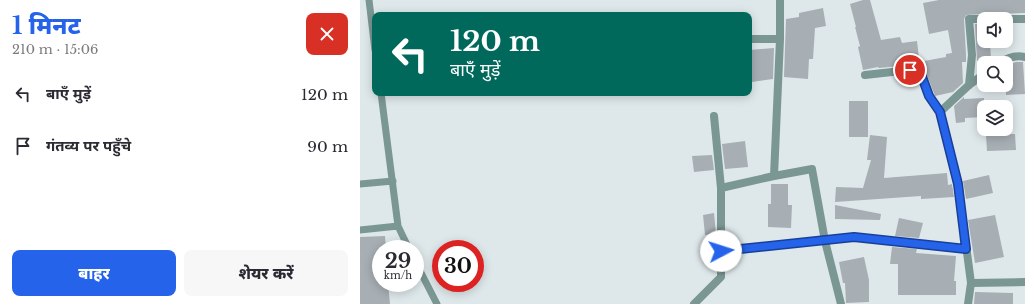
<!DOCTYPE html>
<html lang="hi">
<head>
<meta charset="utf-8">
<style>
  :root { --surface:#fff; --page:#f7f7f7; --text:#2b2b33; --muted:#7c7c81; --accent:#2563eb }
  body { margin:0; font-family:"Libre Baskerville","Noto Sans Devanagari",serif; background:var(--page); color:var(--text); height:100vh; display:flex; flex-direction:column; font-size:15px; white-space:nowrap }
  * { box-sizing:border-box; margin:0 }
  p { font-size:13px; color:var(--muted) }
  .icon { flex:none; width:22px; height:22px; fill:none; stroke:currentColor; stroke-width:2; stroke-linecap:round; stroke-linejoin:round }
  .map { position:relative; flex:1; overflow:hidden }
  .panel { display:flex; flex-direction:column; background:var(--surface); width:360px }
  .panel>* { flex:none }
  .banner { position:absolute; left:12px; top:12px; width:380px; height:84px; border-radius:8px; box-shadow:0 2px 10px #0003; background:#00695c; color:#fff; overflow:hidden }
  .buttons { position:absolute; left:617px; top:12px; display:grid; gap:8px }
  .buttons a { display:grid; place-items:center; width:36px; height:36px; border-radius:8px; background:var(--surface); box-shadow:0 2px 10px #0003; font-size:20px }
  .speed { position:absolute; left:12px; top:240px; display:flex; gap:8px; font-size:20px; font-weight:700; text-align:center }
  .speed>* { display:grid; place-content:center; width:52px; height:52px; border-radius:50%; background:var(--surface); box-shadow:0 2px 10px #0003; line-height:1 }
  .speed small { font-size:10px; font-weight:400 }
  .speed .limit { border:6px solid #d22; background:#fff; color:#111 }
  .pin { position:absolute; display:grid; place-items:center; width:34px; height:34px; color:#fff; margin:-17px; border:2px solid #fff; border-radius:50%; box-shadow:0 1px 4px #0007 }
  .me { position:absolute; width:44px; margin:-22px; rotate:85deg; stroke-linejoin:round; filter:drop-shadow(0 0 3px #0008) }
  .turn { display:flex; align-items:center; gap:14px; height:84px; padding:0 12px; font-size:18px }
  .turn .icon { width:52px; height:52px; stroke-width:2.5 }
  .turn b { display:block; font-size:28px; line-height:34px }
  .round { display:grid; place-items:center; flex:none; width:42px; height:42px; border-radius:8px; background:var(--page) }
  .summary { display:flex; align-items:center; justify-content:space-between; height:68px; padding:0 12px }
  h1 { font-size:24px; font-weight:800; line-height:30px; color:var(--accent) }
  .action { display:flex; gap:8px; margin-top:auto; padding:8px 12px }
  .action a { flex:1; height:46px; border-radius:8px; background:var(--accent); color:#fff; font-size:16px; font-weight:800; line-height:46px; text-align:center }
  .action a+a { background:var(--page); color:var(--text) }
  ul { padding:0; list-style:none }
  li { display:flex; align-items:center; gap:12px; height:52px; padding:0 12px }
  li div { flex:1 }
  li b { display:block; font-size:15px }
  li em { font-style:normal }
  main { display:flex; flex:1; min-height:0 }
  .map>svg:first-child { display:block }
  .building { fill:#a7aeb4 }
  .lines { fill:none; stroke-linecap:round; stroke-linejoin:round }
  .service { stroke:#7b9793; stroke-width:7 }
  .minor { stroke:#7b9793; stroke-width:8 }
  .route-casing { stroke:#184099; stroke-width:10 }
  .route { stroke:#2563eb; stroke-width:7 }
</style>
</head>
<body>
<main>
<section class="panel">
<div class="summary"><div><h1>1 मिनट</h1><p>210 m · 15:06</p></div><a class="round" style="background:#d93025;color:#fff"><svg class="icon" aria-label="close" viewBox="0 0 24 24"><path d="M6 6l12 12M18 6L6 18"/></svg></a></div>
<ul>
<li><svg class="icon" aria-label="left" viewBox="0 0 24 24"><path d="M17 20v-9H6M10 6l-5 5 5 5"/></svg><div><b>बाएँ मुड़ें</b></div><em>120 m</em></li>
<li><svg class="icon" aria-label="arrive" viewBox="0 0 24 24"><path d="M6 21V4h12l-3 4 3 4H6"/></svg><div><b>गंतव्य पर पहुँचे</b></div><em>90 m</em></li>
</ul>
<div class="action"><a>बाहर</a><a>शेयर करें</a></div>
</section>
<div class="map">
<svg width="665" height="304" viewBox="0 0 665 304">
  <rect width="100%" height="100%" fill="#dee8ea"/>
  <path class="building" d="M 503,0 L 510,0 L 521,40 L 540,37 L 542,43 L 557,41 L 560,66 L 549,65 L 519,68 L 518,67 L 503,70 L 498,47 L 500,46 L 495,27 L 496,27 L 490,4 Z
    M 579,0 L 665,0 L 665,13 L 635,14 L 629,16 L 624,14 L 606,15 L 604,19 L 606,55 L 606,62 L 602,62 L 603,83 L 593,92 L 575,96 L 566,73 L 564,61 L 586,57 L 586,54 L 592,53 L 588,30 L 569,34 L 563,3 Z
    M 463,8 L 466,26 L 455,28 L 453,59 L 449,59 L 448,79 L 424,77 L 426,19 L 439,17 L 439,13 Z
    M 615,24 L 624,24 L 624,41 L 630,41 L 631,60 L 617,61 Z
    M 414,48 L 413,79 L 392,82 L 390,71 L 389,50 Z
    M 656,62 L 663,62 L 665,94 L 646,95 L 646,81 L 651,81 L 650,64 Z
    M 604,97 L 604,99 L 624,98 L 624,117 L 605,118 L 605,122 L 596,123 L 594,106 Z
    M 489,101 L 508,101 L 508,137 L 489,137 Z
    M 655,134 L 656,150 L 627,151 L 626,135 Z
    M 510,135 L 527,137 L 524,178 L 587,173 L 588,185 L 592,184 L 594,197 L 561,199 L 561,196 L 475,202 L 476,187 L 503,188 L 511,160 L 507,160 Z
    M 385,141 L 388,167 L 365,169 L 362,144 Z
    M 352,155 L 354,170 L 334,172 L 332,156 Z
    M 629,175 L 633,193 L 606,199 L 603,181 Z
    M 411,184 L 428,184 L 428,205 L 432,205 L 431,228 L 408,227 L 408,204 L 411,204 Z
    M 475,205 L 521,214 L 520,220 L 475,219 Z
    M 354,213 L 356,234 L 345,235 L 343,215 Z
    M 635,215 L 644,257 L 615,263 L 608,220 Z
    M 539,218 L 563,223 L 559,238 L 535,236 Z
    M 25,236 L 26,249 L 21,249 L 21,283 L 28,283 L 30,304 L 0,304 L 0,237 Z
    M 532,247 L 557,249 L 556,253 L 596,256 L 594,281 L 596,281 L 596,295 L 538,295 L 538,264 L 530,264 Z
    M 504,257 L 509,280 L 509,302 L 486,303 L 485,283 L 483,283 L 479,262 Z
    M 615,292 L 653,293 L 653,304 L 614,304 Z"/>
  <g class="lines">
    <path class="service" d="M 9,0 L 15,50
      M 21,93 L 38,226 L 49,249
      M 0,184 L 33,181
      M 0,230 L 38,226
      M 55,261 L 77,304"/>
    <path class="minor" d="M 635,19 L 665,19
      M 389,39 L 420,39
      M 640,63 C 647,58 656,55 665,57
      M 505,75 L 550,70 L 561,74 L 569,96 L 580,112 L 598,184 L 611,283 L 608,304
      M 609,85 L 612,55 L 609,19 L 624,19
      M 580,112 L 609,85 L 624,74
      M 414,176 L 420,39 L 420,0
      M 361,188 L 414,176 L 452,169 L 465,241 L 481,304
      M 361,251 L 494,237 L 606,249
      M 611,283 L 665,282
      M 334,304 L 361,277 L 361,188 L 354,116"/>
  </g>
  <g class="lines">
    <g class="route-casing">
      <path id="route" d="M 361,251 L 494,237 L 606,249 L 598,184 L 580,112 L 569,96 L 561,74 L 550,70"/>
    </g>
    <use href="#route" class="route"/>
  </g>
</svg>
<div class="buttons">
<a><svg class="icon" aria-label="sound" viewBox="0 0 24 24"><path d="M4 9h4l5-4v14l-5-4H4zM17 9q2 3 0 6"/></svg></a>
<a><svg class="icon" aria-label="search" viewBox="0 0 24 24"><circle cx="10" cy="10" r="6"/><path d="M15 15l6 6"/></svg></a>
<a><svg class="icon" aria-label="layers" viewBox="0 0 24 24"><path d="M12 4l9 5-9 5-9-5zM3 14l9 5 9-5"/></svg></a>
</div>
<div class="speed"><div>29<small>km/h</small></div><div class="limit">30</div></div>
<div class="pin" style="left:550px;top:70px;background:#d93025"><svg class="icon" aria-label="arrive" viewBox="0 0 24 24"><path d="M6 21V4h12l-3 4 3 4H6"/></svg></div>
<svg class="me" style="left:361px;top:251px" viewBox="-20 -20 40 40"><circle r="19" fill="#fff"/><path d="M0-13L10 11 0 6-10 11z" fill="#2563eb"/></svg>
<div class="banner">
<div class="turn"><svg class="icon" aria-label="left" viewBox="0 0 24 24"><path d="M17 20v-9H6M10 6l-5 5 5 5"/></svg><div><b>120 m</b>बाएँ मुड़ें</div></div>
</div>
</div>
</main>
</body>
</html>
